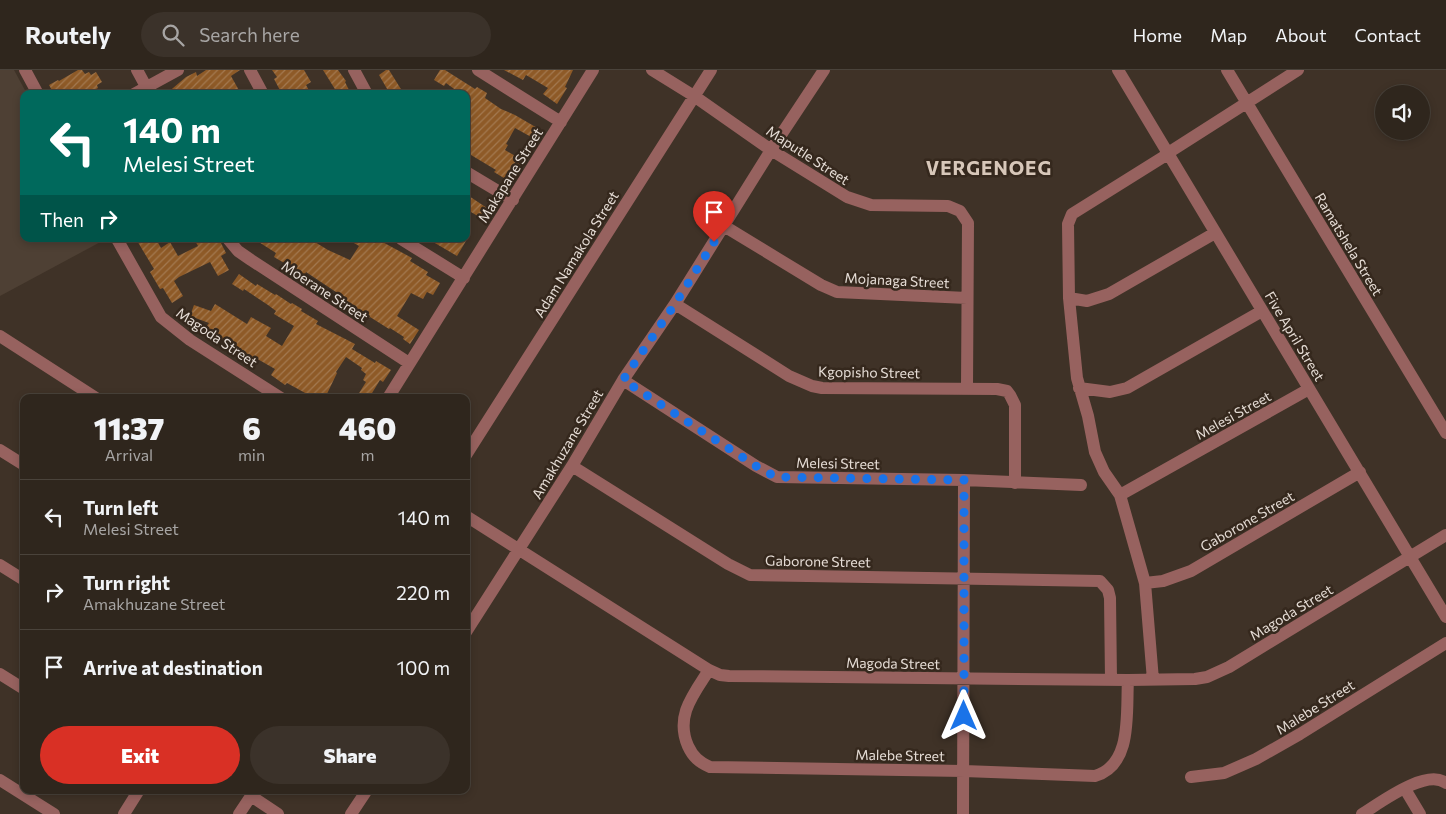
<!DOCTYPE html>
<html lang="en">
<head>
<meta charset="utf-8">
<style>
  :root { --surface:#2f261d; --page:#3b322a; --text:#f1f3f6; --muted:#a7a5a4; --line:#4a433b; --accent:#d93025 }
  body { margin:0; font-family:Commissioner,sans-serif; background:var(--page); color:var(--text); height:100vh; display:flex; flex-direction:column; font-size:19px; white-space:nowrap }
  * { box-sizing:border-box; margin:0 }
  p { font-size:16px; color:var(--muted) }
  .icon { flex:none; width:28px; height:28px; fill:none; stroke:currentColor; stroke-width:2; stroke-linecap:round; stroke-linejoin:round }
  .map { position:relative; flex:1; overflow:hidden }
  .drawer { position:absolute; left:20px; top:324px; width:450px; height:400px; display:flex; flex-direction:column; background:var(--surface); border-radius:10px; box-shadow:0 2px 8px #0003,0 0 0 1px var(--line) }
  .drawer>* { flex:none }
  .banner { position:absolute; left:20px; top:20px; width:450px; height:152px; border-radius:10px; box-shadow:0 2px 8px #0003,0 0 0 1px var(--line); background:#00695c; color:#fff; overflow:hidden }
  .tools { position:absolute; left:1375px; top:15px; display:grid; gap:10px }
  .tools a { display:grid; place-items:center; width:55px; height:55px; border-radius:50%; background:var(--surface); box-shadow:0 2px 8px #0003,0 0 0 1px var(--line); font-size:25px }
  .pin { position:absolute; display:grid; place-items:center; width:42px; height:42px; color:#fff; margin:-51px -21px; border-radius:50% 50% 50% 0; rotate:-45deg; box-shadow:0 0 5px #0007 }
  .pin .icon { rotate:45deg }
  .me { position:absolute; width:55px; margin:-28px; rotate:0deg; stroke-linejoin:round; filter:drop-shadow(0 0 4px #0008) }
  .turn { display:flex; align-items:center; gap:18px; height:105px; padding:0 20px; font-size:22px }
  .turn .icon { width:65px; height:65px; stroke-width:2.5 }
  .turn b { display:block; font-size:35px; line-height:42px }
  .then { display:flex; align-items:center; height:48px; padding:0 20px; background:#0003; gap:10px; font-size:19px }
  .eta { display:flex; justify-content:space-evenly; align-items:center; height:85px; text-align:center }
  .eta b { font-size:30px; font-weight:800; line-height:35px }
  .primary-button { display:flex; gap:10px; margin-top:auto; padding:10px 20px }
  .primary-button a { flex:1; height:58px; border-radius:30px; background:var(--accent); color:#fff; font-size:20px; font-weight:800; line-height:58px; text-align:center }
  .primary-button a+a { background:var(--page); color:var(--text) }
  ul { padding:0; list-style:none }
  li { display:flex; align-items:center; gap:15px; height:75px; padding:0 20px; border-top:1px solid var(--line) }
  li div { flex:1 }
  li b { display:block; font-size:19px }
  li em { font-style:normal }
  header { display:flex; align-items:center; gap:30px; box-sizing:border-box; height:70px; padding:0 25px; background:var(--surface); border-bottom:1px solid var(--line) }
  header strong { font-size:24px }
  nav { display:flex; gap:28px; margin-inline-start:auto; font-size:18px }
  .search { width:350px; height:45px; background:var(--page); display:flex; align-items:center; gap:12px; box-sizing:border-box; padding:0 18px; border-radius:28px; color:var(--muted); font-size:19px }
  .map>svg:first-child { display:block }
  .education { fill:#4e4034 }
  .building { fill:url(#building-hatch) }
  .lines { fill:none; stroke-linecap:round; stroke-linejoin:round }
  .minor { stroke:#97625f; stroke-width:12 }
  .route { stroke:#1a73e8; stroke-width:9; stroke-dasharray:0 16.2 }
  .labels { text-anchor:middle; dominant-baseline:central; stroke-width:5; stroke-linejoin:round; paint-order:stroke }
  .street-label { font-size:14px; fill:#e6ddd6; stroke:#35281d }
  .district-label { font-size:19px; font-weight:bold; letter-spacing:1px; fill:#d7c7b9; stroke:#35281d }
</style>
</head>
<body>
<header>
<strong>Routely</strong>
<div class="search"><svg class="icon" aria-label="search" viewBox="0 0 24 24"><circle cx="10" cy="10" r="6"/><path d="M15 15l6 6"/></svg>Search here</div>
<nav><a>Home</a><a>Map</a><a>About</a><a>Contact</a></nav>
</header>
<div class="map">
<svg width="1446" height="744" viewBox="0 0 1446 744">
  <defs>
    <pattern id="building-hatch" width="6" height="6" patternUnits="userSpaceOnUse" patternTransform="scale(1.25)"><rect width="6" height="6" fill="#8e5a27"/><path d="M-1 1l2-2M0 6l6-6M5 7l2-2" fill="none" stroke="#a37950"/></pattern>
  </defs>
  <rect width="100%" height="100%" fill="#3f3227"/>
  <path class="education" d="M 0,0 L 14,0 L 27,24 L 24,24 L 24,169 L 106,169 L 0,226 Z"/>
  <path class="building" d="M 78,0 L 82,0 L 85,4 L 89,2 L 91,5 L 96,2 L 102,12 L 97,15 L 98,18 L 94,20 L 96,24 L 54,24 L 49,15 L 58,10 L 59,11 Z
    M 206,0 L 240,0 L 231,6 L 241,24 L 166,24 L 186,7 L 196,2 L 197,6 Z
    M 272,0 L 304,0 L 311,12 L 306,15 L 311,24 L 282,24 L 274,9 L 277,7 Z
    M 323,0 L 338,0 L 346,11 L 345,12 L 351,24 L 338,24 Z
    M 386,0 L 389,0 L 404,24 L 390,24 L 379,5 Z
    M 440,0 L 445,0 L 475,19 L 477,17 L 487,23 L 485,28 L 501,39 L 515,45 L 539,59 L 533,68 L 515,58 L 506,74 L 508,75 L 505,80 L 524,91 L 512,113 L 494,102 L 496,100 L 466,82 L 466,24 L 461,24 L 446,13 L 444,16 L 434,10 Z
    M 504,0 L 573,0 L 565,17 L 567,18 L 557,34 L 543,24 L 548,18 L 526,5 L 523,10 Z
    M 466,124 L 487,138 L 481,148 L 466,139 Z
    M 136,169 L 156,169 L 161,178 L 170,172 L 178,186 L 198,176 L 194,169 L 219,169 L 226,183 L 221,186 L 229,200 L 218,206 L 210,192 L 179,207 L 174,211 L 183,226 L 172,233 L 163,218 L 160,219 L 150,202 L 154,199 Z
    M 254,169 L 310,169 L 328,180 L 350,190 L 359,176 L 347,169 L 368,169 L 375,173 L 377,169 L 412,188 L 410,191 L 428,202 L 426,205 L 440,213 L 433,225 L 427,222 L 423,229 L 411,223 L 397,246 L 419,260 L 410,274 L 403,269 L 404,267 L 390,258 L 389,259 L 370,247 L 370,248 L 343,231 L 345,228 L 306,202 L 303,208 L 290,199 L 291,197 L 274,187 L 276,183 Z
    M 428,169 L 461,169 L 466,171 L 457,186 Z
    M 239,204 L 256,216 L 257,214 L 275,225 L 276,224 L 291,234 L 292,233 L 302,239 L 301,241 L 318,251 L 316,254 L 355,274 L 352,279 L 375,293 L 376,291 L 391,300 L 383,312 L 380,310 L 369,328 L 356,328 L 366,312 L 363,310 L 366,304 L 361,300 L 362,298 L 346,287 L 336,302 L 337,303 L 325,328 L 305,328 L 307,324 L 287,313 L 285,315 L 271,305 L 275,299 L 254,287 L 253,290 L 235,282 L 237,279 L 218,267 L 219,266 L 206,257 L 209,253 L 190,246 L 194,235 L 211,241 L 215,234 L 247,254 L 251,247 L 271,258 L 266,266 L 282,276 L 294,256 L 274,244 L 276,241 L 268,235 L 244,219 L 243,221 L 232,214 Z"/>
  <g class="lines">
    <path class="minor" d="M 25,0 L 38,24
      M 137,0 L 150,24
      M 250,0 L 263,24
      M 354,0 L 367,24
      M 478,0 L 561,52
      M 652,0 L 694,26 L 771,80 L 847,127 L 871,135 L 948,136 L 960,141 L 968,153 L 967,317
      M 1118,0 L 1446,547
      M 1227,0 L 1446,363
      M 134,24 L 178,0
      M 1168,83 L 1298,0
      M 466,102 L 513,130
      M 724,156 L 821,215 L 837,222 L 967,228
      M 117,169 L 161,247 L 190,270 L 281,328
      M 228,169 L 238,181 L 251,190 L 409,293
      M 401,169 L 464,208
      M 1069,228 L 1087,231 L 1109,224 L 1215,163
      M 675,234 L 789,306 L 812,316 L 822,318 L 997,319 L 1007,321 L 1010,325 L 1015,335 L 1015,413
      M 0,266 L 96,328
      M 623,310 L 756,396 L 777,407 L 964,410 L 1081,415
      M 1079,318 L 1110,322 L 1127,318 L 1262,241
      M 388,328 L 593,0
      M 0,380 L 24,395
      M 466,385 L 711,0
      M 572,396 L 728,494 L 750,505 L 1100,511 L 1108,520 L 1110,528 L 1111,610
      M 1120,425 L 1309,319
      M 466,446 L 709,600 L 720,605 L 729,606 L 1128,610 L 1195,609 L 1207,607 L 1229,597 L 1446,465
      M 0,495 L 24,510
      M 1145,513 L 1163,511 L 1191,501 L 1360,402
      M 466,562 L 572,396 L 623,310 L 675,234 L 771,80 L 824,0
      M 709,600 C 693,625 675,646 688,676 C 693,687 699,692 710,697 L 964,701 L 1095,706 C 1133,695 1126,642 1128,610
      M 0,604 L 24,619
      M 1153,610 L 1145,513 L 1120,425 L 1104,402 L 1095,382 L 1088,346 L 1077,308 L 1069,228 L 1068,154 L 1072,144 L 1168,84
      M 1191,707 L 1224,703 L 1256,689 L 1300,664 L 1446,573
      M 0,710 L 54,744
      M 1405,719 L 1420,744
      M 251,726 L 278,744
      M 124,744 L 139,720
      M 239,744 L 255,720
      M 351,744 L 367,720
      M 963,744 L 964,410
      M 1362,744 C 1380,733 1426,698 1446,713"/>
  </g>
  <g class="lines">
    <path class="route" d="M 714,172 L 675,234 L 623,310 L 756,396 L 776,407 L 964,410 L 964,646"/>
  </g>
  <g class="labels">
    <g class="street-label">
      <text transform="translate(808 85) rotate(33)">Maputle Street</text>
      <text transform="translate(510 105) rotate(-58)">Makapane Street</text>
      <text transform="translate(1349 174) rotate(59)">Ramatshela Street</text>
      <text transform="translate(576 184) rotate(-58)">Adam Namakola Street</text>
      <text transform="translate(897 210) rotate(3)">Mojanaga Street</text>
      <text transform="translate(325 221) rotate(33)">Moerane Street</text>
      <text transform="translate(1295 266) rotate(59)">Five April Street</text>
      <text transform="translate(217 267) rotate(34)">Magoda Street</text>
      <text transform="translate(869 302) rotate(1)">Kgopisho Street</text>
      <text transform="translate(1233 345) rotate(-29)">Melesi Street</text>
      <text transform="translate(567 374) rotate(-59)">Amakhuzane Street</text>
      <text transform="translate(838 393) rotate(1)">Melesi Street</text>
      <text transform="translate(1247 451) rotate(-30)">Gaborone Street</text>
      <text transform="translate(818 491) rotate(1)">Gaborone Street</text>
      <text transform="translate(1291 542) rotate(-31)">Magoda Street</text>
      <text transform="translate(893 593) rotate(1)">Magoda Street</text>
      <text transform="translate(1315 637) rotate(-32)">Malebe Street</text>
      <text transform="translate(900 685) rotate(1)">Malebe Street</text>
    </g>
    <g class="district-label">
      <text x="989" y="97">VERGENOEG</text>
    </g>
  </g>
</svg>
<div class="tools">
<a><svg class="icon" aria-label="sound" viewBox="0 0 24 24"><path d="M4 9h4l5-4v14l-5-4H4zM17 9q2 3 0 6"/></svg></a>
</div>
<div class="pin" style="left:714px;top:172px;background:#d93025"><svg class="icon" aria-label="arrive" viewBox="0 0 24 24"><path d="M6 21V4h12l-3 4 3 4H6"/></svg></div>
<svg class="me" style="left:964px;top:646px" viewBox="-20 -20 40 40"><path d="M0-17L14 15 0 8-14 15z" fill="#1a73e8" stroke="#fff" stroke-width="4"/></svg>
<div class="banner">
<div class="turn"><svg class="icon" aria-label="left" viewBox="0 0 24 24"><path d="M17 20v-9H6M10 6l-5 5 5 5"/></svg><div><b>140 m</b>Melesi Street</div></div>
<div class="then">Then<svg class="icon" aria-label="right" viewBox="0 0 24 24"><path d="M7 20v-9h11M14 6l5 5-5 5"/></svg></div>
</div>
<section class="drawer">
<div class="eta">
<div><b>11:37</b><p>Arrival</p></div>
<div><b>6</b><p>min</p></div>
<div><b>460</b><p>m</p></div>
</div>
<ul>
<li><svg class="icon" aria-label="left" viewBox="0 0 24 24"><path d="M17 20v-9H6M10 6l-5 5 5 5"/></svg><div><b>Turn left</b><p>Melesi Street</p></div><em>140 m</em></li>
<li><svg class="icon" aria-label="right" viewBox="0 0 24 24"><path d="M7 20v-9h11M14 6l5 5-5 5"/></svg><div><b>Turn right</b><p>Amakhuzane Street</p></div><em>220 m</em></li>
<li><svg class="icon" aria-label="arrive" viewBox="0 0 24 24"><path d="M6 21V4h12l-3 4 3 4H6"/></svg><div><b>Arrive at destination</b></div><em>100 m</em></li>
</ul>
<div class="primary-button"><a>Exit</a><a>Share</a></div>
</section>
</div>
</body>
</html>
